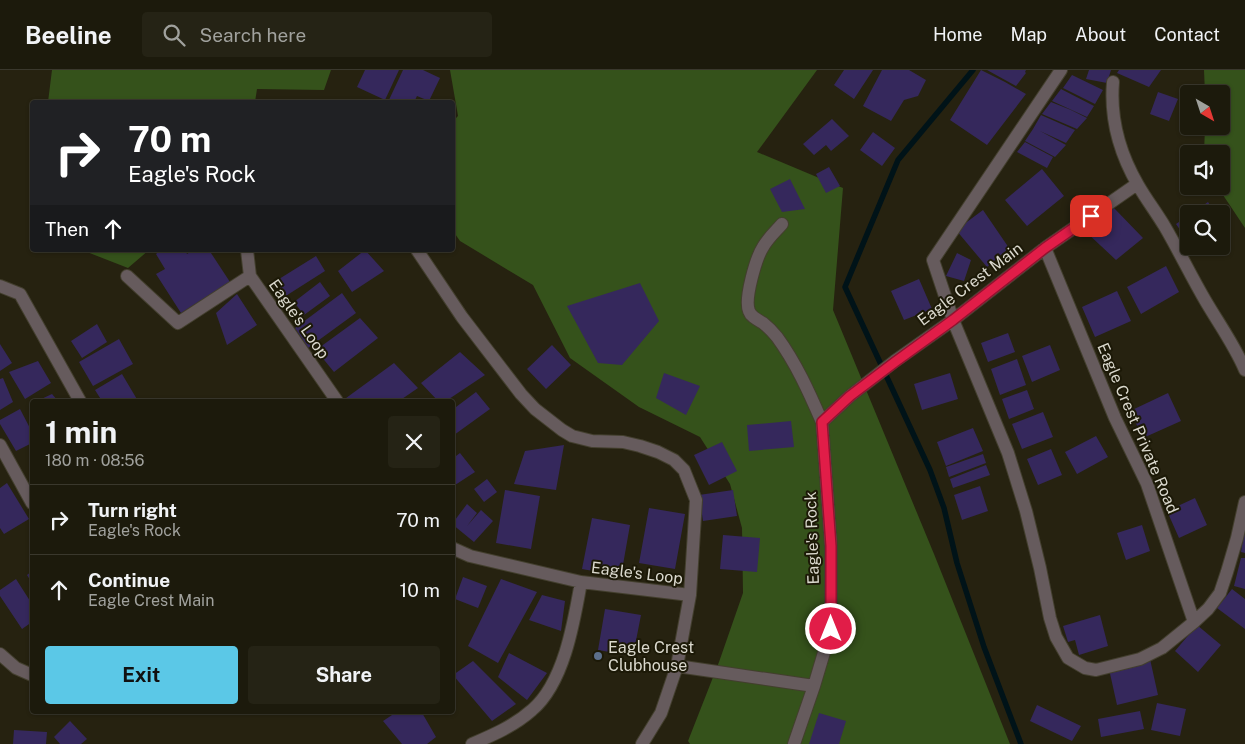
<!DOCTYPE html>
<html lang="en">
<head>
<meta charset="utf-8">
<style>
  :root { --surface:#1c1a0c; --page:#252315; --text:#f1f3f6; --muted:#a0a19d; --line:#3a382d; --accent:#5bc8e7 }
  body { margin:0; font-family:"Public Sans",sans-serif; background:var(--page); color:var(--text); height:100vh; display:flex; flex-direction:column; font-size:19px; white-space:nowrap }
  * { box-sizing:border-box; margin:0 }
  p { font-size:16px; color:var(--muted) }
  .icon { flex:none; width:28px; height:28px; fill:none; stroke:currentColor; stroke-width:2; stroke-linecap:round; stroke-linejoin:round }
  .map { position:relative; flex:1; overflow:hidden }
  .details { position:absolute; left:30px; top:329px; width:425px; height:315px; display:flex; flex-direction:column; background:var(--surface); border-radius:5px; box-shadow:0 1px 4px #0004,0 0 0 1px var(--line) }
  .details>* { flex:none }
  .hud { position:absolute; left:30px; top:30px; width:425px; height:152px; border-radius:5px; box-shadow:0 1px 4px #0004,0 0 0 1px var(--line); background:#202124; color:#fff; overflow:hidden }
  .needle { width:32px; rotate:141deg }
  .buttons { position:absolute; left:1180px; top:15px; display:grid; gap:10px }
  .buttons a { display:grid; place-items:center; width:50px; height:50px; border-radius:5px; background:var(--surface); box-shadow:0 1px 4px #0004,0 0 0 1px var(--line); font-size:25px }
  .pin { position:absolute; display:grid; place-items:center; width:42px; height:42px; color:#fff; margin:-21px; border-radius:10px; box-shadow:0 2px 8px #0006 }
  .me { position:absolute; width:55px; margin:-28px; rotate:0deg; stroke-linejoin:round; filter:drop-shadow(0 0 4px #0008) }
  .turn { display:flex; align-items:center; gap:18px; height:105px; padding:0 15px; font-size:22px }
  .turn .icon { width:65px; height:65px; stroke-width:2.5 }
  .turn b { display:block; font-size:35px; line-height:42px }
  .then { display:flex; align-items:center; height:48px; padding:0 15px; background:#0003; gap:10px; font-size:19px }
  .round { display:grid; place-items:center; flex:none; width:52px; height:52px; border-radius:5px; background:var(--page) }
  .headline { display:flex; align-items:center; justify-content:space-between; height:85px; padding:0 15px }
  h1 { font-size:30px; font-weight:700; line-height:38px }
  .cta { display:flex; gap:10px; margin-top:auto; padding:10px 15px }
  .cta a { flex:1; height:58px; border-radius:5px; background:var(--accent); color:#111; font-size:20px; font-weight:700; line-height:58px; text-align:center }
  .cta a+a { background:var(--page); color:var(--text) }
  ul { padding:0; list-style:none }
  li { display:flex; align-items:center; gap:15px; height:70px; padding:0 15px; border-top:1px solid var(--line) }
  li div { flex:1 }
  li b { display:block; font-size:19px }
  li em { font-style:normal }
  header { display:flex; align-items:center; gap:30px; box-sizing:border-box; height:70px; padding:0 25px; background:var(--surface); border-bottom:1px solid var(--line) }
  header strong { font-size:24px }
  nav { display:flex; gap:28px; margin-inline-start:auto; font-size:18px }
  .search { width:350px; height:45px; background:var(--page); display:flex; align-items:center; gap:12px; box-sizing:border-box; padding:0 18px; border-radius:5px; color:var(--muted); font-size:19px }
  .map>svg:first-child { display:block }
  .forest { fill:#35521b }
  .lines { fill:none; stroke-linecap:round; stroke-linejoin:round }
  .stream { stroke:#001318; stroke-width:5.5 }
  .building { fill:#35285c }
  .minor-casing { stroke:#433f2e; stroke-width:14 }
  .minor { stroke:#665b5d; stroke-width:12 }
  .route-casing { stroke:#92132f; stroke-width:12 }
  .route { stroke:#e11d48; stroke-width:9 }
  .service-dot { fill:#5c6f8a; stroke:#1c1907; stroke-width:2 }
  .labels { text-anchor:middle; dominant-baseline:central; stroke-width:4; stroke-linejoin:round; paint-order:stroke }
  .street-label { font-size:16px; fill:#dad8cd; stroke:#1c1907 }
  .poi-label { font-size:16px; fill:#dad8cd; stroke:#1c1907; text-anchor:start }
</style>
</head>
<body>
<header>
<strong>Beeline</strong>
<div class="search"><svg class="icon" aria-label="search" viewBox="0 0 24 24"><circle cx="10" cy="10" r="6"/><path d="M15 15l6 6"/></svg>Search here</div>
<nav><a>Home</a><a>Map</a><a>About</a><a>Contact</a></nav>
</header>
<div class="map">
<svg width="1245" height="674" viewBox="0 0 1245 674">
  <rect width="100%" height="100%" fill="#262210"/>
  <path class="forest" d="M 52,0 L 331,0 L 324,20 L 257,19 L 255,32 L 48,32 Z
    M 450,0 L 817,0 L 757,82 L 843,118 L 833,240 L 934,484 L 1010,674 L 690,674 L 688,671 L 719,592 L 743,523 L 742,458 L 730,414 L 700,367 L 639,337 L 570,288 L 533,215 L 460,171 L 453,161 L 452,52 L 458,46 Z
    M 1204,0 L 1245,0 L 1245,158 L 1217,116 L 1221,116 L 1221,84 L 1204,84 L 1205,56 L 1221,56 L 1221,24 L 1205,24 Z
    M 86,180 L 149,180 L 128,198 L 87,182 Z"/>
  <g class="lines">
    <path class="stream" d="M 973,0 L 898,90 L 845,217 L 930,400 L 944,438 L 957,493 L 984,577 L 1021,674"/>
  </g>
  <path class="building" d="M 365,0 L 399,0 L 385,30 L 357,17 Z
    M 403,0 L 423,0 L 440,8 L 429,31 L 417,26 L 414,32 L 388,32 Z
    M 844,0 L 873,0 L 854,29 L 834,15 Z
    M 882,0 L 909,0 L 926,10 L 918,26 L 904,30 L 891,51 L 863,36 Z
    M 981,0 L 1005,12 L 1026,24 L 987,75 L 950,50 Z
    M 987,0 L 1026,0 L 1025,2 L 1026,3 L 1016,16 Z
    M 1089,0 L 1111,0 L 1107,13 L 1086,9 Z
    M 1119,0 L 1161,0 L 1149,17 L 1117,3 Z
    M 1072,5 L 1103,20 L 1095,34 L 1063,18 Z
    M 1061,19 L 1094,36 L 1087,47 L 1052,31 Z
    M 1158,22 L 1178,29 L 1169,51 L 1150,44 Z
    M 1051,32 L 1071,40 L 1087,48 L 1077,59 L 1042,44 Z
    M 1041,45 L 1075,60 L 1066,73 L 1040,61 L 1066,75 L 1055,87 L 1025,71 L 1033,59 Z
    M 832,49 L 849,66 L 831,81 L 826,75 L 814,85 L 803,74 Z
    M 873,62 L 895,78 L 882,96 L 860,80 Z
    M 1025,72 L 1053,87 L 1047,98 L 1017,82 Z
    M 829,97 L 840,116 L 826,123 L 816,104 Z
    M 1042,99 L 1064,126 L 1027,156 L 1005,130 Z
    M 790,109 L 805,139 L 782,142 L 770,119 Z
    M 1208,132 L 1216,144 L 1191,144 Z
    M 1114,138 L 1143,168 L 1116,190 L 1085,161 Z
    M 983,140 L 1009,178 L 987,197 L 956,160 Z
    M 1189,145 L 1189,173 L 1176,154 Z
    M 161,180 L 185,180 L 187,184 L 193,180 L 209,180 L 230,212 L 181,243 L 156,204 L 165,199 L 156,184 Z
    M 365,180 L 384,201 L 352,222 L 338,201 Z
    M 957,183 L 971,190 L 964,211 L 946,206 Z
    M 316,186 L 325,201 L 281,229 L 271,214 Z
    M 1166,196 L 1179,222 L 1141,244 L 1127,217 Z
    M 919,209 L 932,239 L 904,250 L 891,221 Z
    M 320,212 L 330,226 L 304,245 L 294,232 Z
    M 640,213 L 659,251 L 622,295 L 598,293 L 567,236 Z
    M 1117,221 L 1131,251 L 1095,267 L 1082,237 Z
    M 342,223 L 356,243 L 308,278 L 295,258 Z
    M 237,224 L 257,255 L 227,275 L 216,243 Z
    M 360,248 L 378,268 L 334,302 L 316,280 Z
    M 97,254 L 107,272 L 82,288 L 71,271 Z
    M 1008,263 L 1015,282 L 988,292 L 981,273 Z
    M 119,269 L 133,294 L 93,316 L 79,292 Z
    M 0,274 L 12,293 L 0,301 Z
    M 552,275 L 571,295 L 546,319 L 527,299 Z
    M 1050,275 L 1060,300 L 1032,312 L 1022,286 Z
    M 460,282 L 485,305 L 446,331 L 438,331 L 421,313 Z
    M 1017,289 L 1026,315 L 1000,325 L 991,299 Z
    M 38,291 L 51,313 L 25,329 L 9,302 Z
    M 394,293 L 418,318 L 399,331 L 342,331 Z
    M 664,303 L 700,316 L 686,345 L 656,328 Z
    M 950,303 L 958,329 L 922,340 L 914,314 Z
    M 122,304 L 138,331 L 102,331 L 95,320 Z
    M 3,308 L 13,332 L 0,340 L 0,309 Z
    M 1027,320 L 1034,339 L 1009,349 L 1002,329 Z
    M 476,322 L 490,339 L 454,365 L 452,362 L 452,340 Z
    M 1168,323 L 1181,351 L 1143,368 L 1130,341 Z
    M 52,324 L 58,331 L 37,331 Z
    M 20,339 L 32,362 L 32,373 L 16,381 L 0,354 L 0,350 Z
    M 1043,342 L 1053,367 L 1022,379 L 1012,354 Z
    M 791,351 L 794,377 L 749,381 L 747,355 Z
    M 973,358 L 983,381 L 946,396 L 937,372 Z
    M 1096,366 L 1108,387 L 1077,404 L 1065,382 Z
    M 722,372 L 737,401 L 709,415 L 694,385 Z
    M 564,375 L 556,420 L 514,414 L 525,381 Z
    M 1051,379 L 1062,405 L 1038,415 L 1027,389 Z
    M 460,383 L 475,402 L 452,417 L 452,389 Z
    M 983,384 L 986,393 L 949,407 L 946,397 Z
    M 986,395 L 990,405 L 953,418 L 950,409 Z
    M 487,409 L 497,422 L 484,432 L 474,419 Z
    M 7,413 L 29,449 L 4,464 L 0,458 L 0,418 Z
    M 980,416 L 988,441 L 962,450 L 954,425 Z
    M 505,420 L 540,426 L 531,479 L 496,473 Z
    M 733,420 L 737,446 L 703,451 L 699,425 Z
    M 1195,428 L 1207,455 L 1179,468 L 1167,441 Z
    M 467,434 L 477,443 L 467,456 L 481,440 L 493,451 L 474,472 L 452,454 Z
    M 649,438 L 685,444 L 675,499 L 639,493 Z
    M 592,448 L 630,455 L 621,506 L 582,499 Z
    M 1142,455 L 1150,481 L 1126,490 L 1117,463 Z
    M 1244,463 L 1245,463 L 1245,483 L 1241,482 Z
    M 723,465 L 760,468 L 757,502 L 720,499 Z
    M 1241,488 L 1245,488 L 1245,519 L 1234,516 Z
    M 32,501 L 32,513 L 27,505 Z
    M 463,507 L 487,516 L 478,538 L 455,529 Z
    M 16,509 L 32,534 L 32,552 L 22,559 L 0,526 L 0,520 Z
    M 501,509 L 537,522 L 498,593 L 468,576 Z
    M 1232,519 L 1245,529 L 1245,559 L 1217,538 Z
    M 542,525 L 565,531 L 561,561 L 529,550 Z
    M 605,539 L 641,545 L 633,586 L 598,580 Z
    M 1100,545 L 1108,576 L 1079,585 L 1075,570 L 1068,572 L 1063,556 Z
    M 1197,555 L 1221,575 L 1198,602 L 1175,581 Z
    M 509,583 L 547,603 L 527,630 L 498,607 Z
    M 1150,589 L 1158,625 L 1117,635 L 1109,599 Z
    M 473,591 L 516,634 L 492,651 L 453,605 Z
    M 1157,633 L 1186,639 L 1180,666 L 1151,660 Z
    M 1037,635 L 1081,656 L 1072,671 L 1030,651 Z
    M 398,641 L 421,641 L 436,667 L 427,674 L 402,674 L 383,651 Z
    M 1140,641 L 1144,659 L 1101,667 L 1098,649 Z
    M 819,643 L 846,651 L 839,674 L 809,674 Z
    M 70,651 L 87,669 L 81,674 L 60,674 L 54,667 Z
    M 14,660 L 47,662 L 46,674 L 13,674 Z"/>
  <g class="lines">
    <g class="minor-casing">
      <path id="minor" d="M 1061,0 L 933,190 L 953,250 L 1008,383 L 1026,441 L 1040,498 L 1050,548 L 1056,567 L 1068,588 L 1085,598 L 1096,600 L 1140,589 L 1162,578 L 1194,552 L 1208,539 L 1220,523 L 1227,502 L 1237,468 L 1245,432
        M 1113,12 C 1110,48 1120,84 1138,115 C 1146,129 1156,142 1165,157 C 1179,181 1191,206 1205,230 C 1219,254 1235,276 1245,300
        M 782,154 C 776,161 768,168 763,177 C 756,188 744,229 749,241 C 751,247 758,250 763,253 C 768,257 773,262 777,267 C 796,293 809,322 822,352
        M 1045,178 L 1115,348 L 1147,414 L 1194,552
        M 247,180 L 250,206 L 337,331
        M 417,180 L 462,247 L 521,324 L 535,339 L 562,360 L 572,366 L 592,371 L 623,372 L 640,376 L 658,382 L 674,390 L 684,400 L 696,430 L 690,525 L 677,596 L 661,643 L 642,674
        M 127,206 L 178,253 L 250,206
        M 0,216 L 20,224 L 80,331
        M 0,375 L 32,433
        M 452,478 L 470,486 L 581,512 L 690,525
        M 0,584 L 16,598 L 32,605
        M 677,596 L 814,616
        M 472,674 C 493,665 514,656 532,640 C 564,613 574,552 581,512
        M 794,674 L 814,616 L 831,559 L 831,476 L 822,352 L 850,326 L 895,291 L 953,250 L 1045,178 L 1137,114"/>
    </g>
    <use href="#minor" class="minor"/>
  </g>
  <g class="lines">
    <g class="route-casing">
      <path id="route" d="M 831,559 L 831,476 L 822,352 L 850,326 L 895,292 L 953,250 L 1045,178 L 1091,146"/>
    </g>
    <use href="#route" class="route"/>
  </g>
  <circle class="service-dot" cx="598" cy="586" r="5"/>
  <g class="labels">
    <g class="street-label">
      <text transform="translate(970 214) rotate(-37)">Eagle Crest Main</text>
      <text transform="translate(299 249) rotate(55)">Eagle's Loop</text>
      <text transform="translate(1138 358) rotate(67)">Eagle Crest Private Road</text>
      <text transform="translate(812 468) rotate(-92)">Eagle's Rock</text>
      <text transform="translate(637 503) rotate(7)">Eagle's Loop</text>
    </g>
    <g class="poi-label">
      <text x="608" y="577">Eagle Crest<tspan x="608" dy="18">Clubhouse</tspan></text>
    </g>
  </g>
</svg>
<div class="buttons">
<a><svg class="needle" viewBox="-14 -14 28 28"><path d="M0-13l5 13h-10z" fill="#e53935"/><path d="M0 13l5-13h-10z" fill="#a0a19d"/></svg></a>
<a><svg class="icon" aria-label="sound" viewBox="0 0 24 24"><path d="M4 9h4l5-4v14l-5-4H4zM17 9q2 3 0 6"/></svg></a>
<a><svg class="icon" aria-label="search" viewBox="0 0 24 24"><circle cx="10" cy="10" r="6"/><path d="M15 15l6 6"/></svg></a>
</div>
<div class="pin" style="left:1091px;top:146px;background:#d93025"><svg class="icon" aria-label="arrive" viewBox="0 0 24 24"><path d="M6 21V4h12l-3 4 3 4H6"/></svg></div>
<svg class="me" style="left:831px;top:559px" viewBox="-20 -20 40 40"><circle r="17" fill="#e11d48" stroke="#fff" stroke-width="3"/><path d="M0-11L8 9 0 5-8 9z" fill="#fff"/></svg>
<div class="hud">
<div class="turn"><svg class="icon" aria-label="right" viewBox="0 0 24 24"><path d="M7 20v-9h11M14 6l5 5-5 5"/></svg><div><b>70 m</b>Eagle's Rock</div></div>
<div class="then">Then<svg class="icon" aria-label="ahead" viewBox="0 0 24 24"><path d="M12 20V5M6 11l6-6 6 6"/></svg></div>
</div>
<section class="details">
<div class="headline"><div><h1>1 min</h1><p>180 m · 08:56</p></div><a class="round"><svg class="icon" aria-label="close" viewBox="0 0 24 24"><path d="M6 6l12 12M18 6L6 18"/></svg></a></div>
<ul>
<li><svg class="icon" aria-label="right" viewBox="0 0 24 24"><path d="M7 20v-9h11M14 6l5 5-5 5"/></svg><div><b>Turn right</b><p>Eagle's Rock</p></div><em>70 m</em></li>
<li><svg class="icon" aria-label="ahead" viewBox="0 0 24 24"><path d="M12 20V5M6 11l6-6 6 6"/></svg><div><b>Continue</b><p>Eagle Crest Main</p></div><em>10 m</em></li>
</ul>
<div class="cta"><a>Exit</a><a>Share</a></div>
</section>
</div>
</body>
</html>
